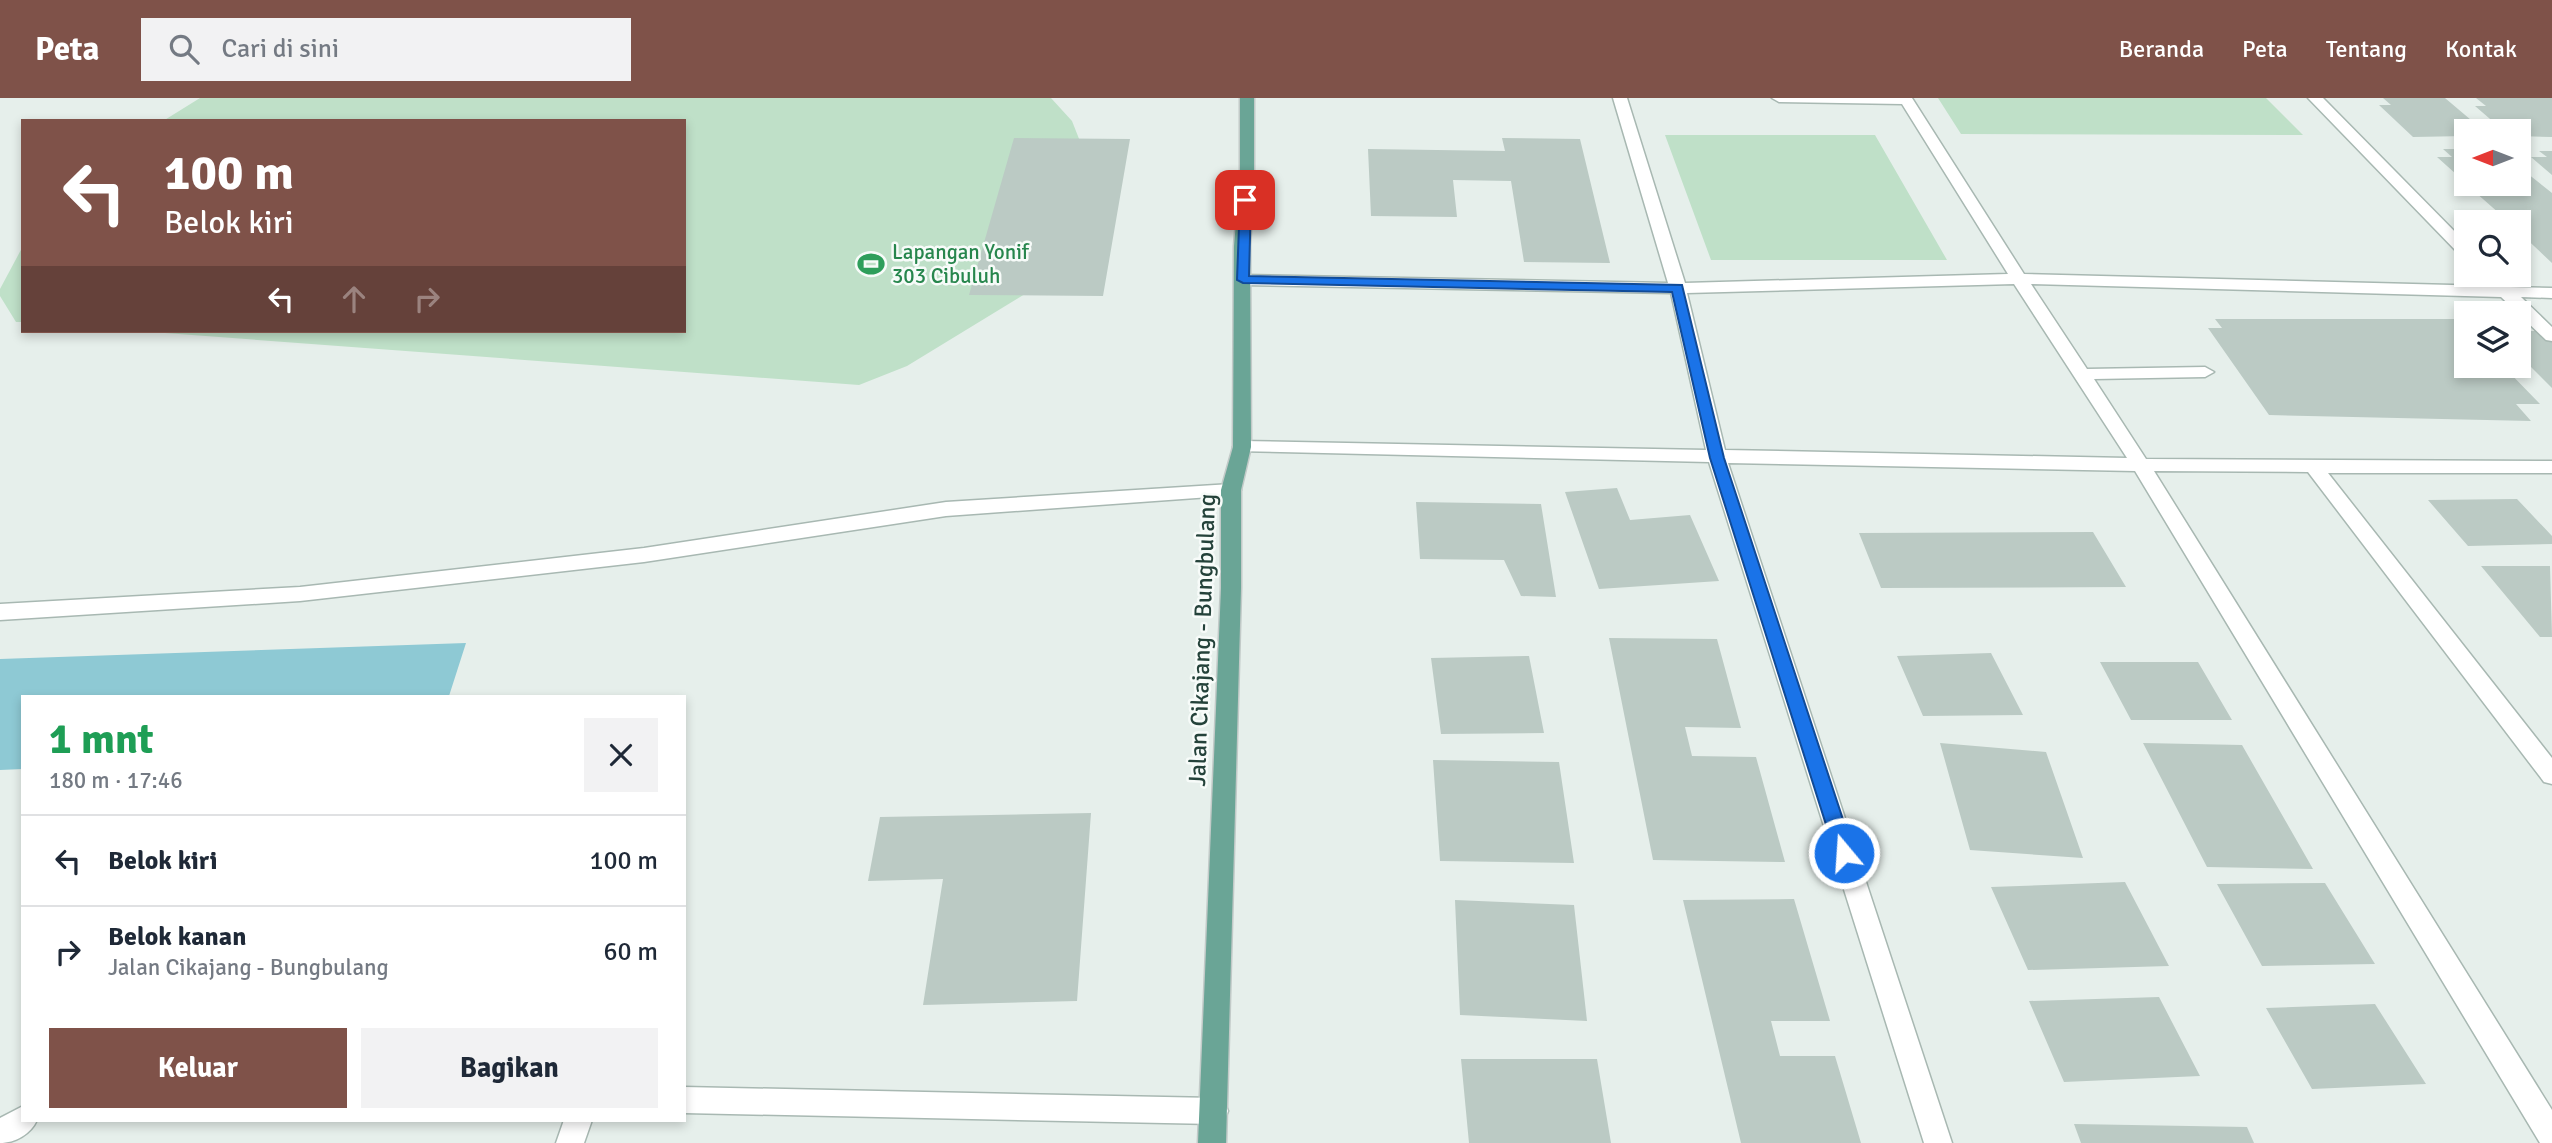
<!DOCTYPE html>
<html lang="id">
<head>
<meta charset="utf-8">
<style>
  :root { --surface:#fff; --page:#f2f2f3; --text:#1f2937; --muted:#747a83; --line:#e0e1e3; --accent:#7f5249 }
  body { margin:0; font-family:Signika,sans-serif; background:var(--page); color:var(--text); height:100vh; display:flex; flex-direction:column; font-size:26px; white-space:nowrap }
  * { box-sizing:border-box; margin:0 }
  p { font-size:23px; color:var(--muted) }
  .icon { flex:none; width:38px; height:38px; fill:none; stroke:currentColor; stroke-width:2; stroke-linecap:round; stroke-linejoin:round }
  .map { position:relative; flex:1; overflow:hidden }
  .side { position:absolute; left:21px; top:597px; width:665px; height:427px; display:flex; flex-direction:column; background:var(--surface); border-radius:0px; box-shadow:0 4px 10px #0003 }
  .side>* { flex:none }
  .guide { position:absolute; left:21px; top:21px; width:665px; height:214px; border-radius:0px; box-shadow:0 4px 10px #0003; background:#7f5249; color:#fff; overflow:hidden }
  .needle { width:46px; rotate:270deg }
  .controls { position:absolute; left:2454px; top:21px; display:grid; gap:14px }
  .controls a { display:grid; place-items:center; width:77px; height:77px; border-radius:0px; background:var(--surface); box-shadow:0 4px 10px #0003; font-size:35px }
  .pin { position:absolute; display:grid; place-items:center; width:60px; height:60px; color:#fff; margin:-30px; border-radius:14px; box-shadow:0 4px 10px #0006 }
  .me { position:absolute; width:77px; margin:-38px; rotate:342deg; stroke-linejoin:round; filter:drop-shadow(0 0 5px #0008) }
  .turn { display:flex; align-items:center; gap:24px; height:147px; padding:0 28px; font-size:32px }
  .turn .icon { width:91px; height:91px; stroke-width:2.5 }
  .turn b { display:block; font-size:49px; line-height:60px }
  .lanes { display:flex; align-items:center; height:66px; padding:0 28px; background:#0003; justify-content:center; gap:35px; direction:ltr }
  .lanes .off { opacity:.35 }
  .round { display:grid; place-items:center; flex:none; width:74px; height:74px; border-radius:0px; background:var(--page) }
  .summary { display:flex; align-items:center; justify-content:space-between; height:119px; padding:0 28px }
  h1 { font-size:42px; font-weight:700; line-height:52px; color:#1e9e55 }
  .button { display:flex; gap:14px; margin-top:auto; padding:14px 28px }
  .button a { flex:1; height:80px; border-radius:0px; background:var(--accent); color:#fff; font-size:28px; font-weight:700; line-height:80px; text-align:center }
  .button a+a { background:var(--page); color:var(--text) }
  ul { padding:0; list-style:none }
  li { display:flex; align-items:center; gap:21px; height:91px; padding:0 28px; border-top:2px solid var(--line) }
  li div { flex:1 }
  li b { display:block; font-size:26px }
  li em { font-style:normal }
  header { display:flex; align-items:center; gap:42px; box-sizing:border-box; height:98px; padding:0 35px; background:var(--accent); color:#fff }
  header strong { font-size:33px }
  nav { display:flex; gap:38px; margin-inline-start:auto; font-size:24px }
  .search { width:490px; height:63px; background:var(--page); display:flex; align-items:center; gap:18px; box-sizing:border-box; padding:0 24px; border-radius:0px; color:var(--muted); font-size:26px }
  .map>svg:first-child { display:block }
  .green { fill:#bfe0c8 }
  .water { fill:#8ec9d4 }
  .building { fill:#bbcac4 }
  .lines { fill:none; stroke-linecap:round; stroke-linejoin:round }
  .minor-casing { stroke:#a8b8b2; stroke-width:3 }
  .major-casing { stroke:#c2cac8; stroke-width:3 }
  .minor { fill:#fff; fill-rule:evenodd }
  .major { fill:#6aa596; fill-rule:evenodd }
  .route { fill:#1a73e8; stroke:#114b97; stroke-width:2 }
  .labels { text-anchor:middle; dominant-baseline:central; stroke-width:5; stroke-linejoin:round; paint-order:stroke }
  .far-leisure-label { font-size:21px; fill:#27864d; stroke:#f7fbf9; text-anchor:start }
  .street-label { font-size:24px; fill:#24423a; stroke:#f7fbf9 }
</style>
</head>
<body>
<header>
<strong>Peta</strong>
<div class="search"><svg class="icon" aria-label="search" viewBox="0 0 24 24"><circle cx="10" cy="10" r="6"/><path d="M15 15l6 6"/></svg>Cari di sini</div>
<nav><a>Beranda</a><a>Peta</a><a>Tentang</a><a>Kontak</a></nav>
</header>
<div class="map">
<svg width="2552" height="1045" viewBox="0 0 2552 1045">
  <rect width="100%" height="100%" fill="#e6efeb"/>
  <path class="green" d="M 200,0 L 1051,0 L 1072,23 L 1087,61 L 1033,191 L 907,268 L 859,287 L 138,233 L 684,233 L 684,23 L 163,23 Z
    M 1938,0 L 2266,0 L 2303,37 L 1961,36 Z
    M 1665,37 L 1875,37 L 1947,162 L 1711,162 Z
    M 23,148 L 23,224 L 16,224 L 0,198 L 0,191 Z"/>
  <path class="water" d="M 466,545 L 449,598 L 23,598 L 23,671 L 0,672 L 0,561 Z"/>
  <path class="building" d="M 2383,0 L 2445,0 L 2484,33 L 2466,33 L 2466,38 L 2413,39 L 2379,7 L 2391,7 Z
    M 2476,0 L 2552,0 L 2552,39 L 2518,38 L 2518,33 L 2504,33 L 2475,8 L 2486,8 Z
    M 1014,40 L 1130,41 L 1103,198 L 969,197 Z
    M 1502,40 L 1580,41 L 1610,165 L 1524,164 L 1511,83 L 1453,82 L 1457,119 L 1371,118 L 1368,51 L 1505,53 Z
    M 2443,51 L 2466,51 L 2466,85 L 2437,59 L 2452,59 Z
    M 2539,53 L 2552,53 L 2552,77 L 2531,59 L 2547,59 Z
    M 2518,68 L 2552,95 L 2552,165 L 2518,133 L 2518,124 L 2509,124 L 2466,86 L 2518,86 Z
    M 2215,221 L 2457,221 L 2466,230 L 2466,268 L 2503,268 L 2540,306 L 2516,306 L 2531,323 L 2269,317 L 2208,230 L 2222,230 Z
    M 2518,233 L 2552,233 L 2552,290 L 2518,256 Z
    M 1617,390 L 1630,422 L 1690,417 L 1719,483 L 1599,491 L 1565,394 Z
    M 2517,401 L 2552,438 L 2552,446 L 2468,448 L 2428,402 Z
    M 1416,404 L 1541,406 L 1556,499 L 1521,498 L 1504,462 L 1420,461 Z
    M 2093,434 L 2126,489 L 1881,490 L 1859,435 Z
    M 2481,468 L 2550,468 L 2552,539 L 2540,539 Z
    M 1609,540 L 1717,541 L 1741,630 L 1685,629 L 1692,658 L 1756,659 L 1785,764 L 1653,762 Z
    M 1991,555 L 2023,617 L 1923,618 L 1897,558 Z
    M 1529,558 L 1544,635 L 1441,636 L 1431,560 Z
    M 2100,564 L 2198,564 L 2232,622 L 2131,622 Z
    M 1940,645 L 2046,654 L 2083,760 L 1970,752 Z
    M 2143,645 L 2242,647 L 2313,771 L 2207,769 Z
    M 1433,662 L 1559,664 L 1574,765 L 1440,763 Z
    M 1091,715 L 1077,903 L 923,907 L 943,781 L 868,783 L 880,719 Z
    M 2125,784 L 2169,868 L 2028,872 L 1991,789 Z
    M 2325,785 L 2375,866 L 2262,868 L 2217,786 Z
    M 1794,801 L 1830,923 L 1771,923 L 1780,958 L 1835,958 L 1861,1045 L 1741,1045 L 1683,802 Z
    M 1455,802 L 1574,807 L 1587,923 L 1460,917 Z
    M 2159,899 L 2200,978 L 2064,984 L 2029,903 Z
    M 2375,906 L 2426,986 L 2312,991 L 2266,910 Z
    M 1461,961 L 1597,961 L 1611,1045 L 1469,1045 Z
    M 2074,1026 L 2247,1029 L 2254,1045 L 2081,1045 Z"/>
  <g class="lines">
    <g class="minor-casing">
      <path id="minor" d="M 1613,0 L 1627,0 L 1685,185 L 2008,176 L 1902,6 L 1779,4 L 1772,0 L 1912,0 L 2024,176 L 2491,188 L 2480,177 L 2497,177 L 2510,189 L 2552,190 L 2552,200 L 2521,199 L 2552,229 L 2552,243 L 2546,242 L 2501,199 L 2031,186 L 2087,271 L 2205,269 L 2214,274 L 2205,279 L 2094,281 L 2146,361 L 2552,363 L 2552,375 L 2328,375 L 2552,660 L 2552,686 L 2544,684 L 2308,374 L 2154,373 L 2552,1012 L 2552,1045 L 2540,1045 L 2135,373 L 1728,365 L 1952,1045 L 1924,1045 L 1709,364 L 1235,353 L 1233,349 L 1235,345 L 1242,343 L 1706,352 L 1671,195 L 1243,187 L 1235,182 L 1243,177 L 1668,185 ZM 2014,186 L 2127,360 L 1725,352 L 1687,195 Z
        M 2308,0 L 2323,0 L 2466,145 L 2466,159 L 2460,157 Z
        M 1231,386 L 1238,387 L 1241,392 L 1238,397 L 946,418 L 644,464 L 300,503 L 0,522 L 0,506 L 300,489 L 644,450 L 946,404 Z
        M 684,989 L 1214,1000 L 1224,1003 L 1228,1013 L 1224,1023 L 1214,1026 L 684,1015 Z
        M 23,1008 L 23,1022 L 37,1022 C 31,1036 15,1045 0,1045 L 0,1020 Z
        M 564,1022 L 592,1022 L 584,1045 L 556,1045 Z"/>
    </g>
    <g class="major-casing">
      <path id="major" d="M 1240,0 L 1254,0 L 1254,78 L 1250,148 L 1251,349 L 1241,392 L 1241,490 L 1226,1045 L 1198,1045 L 1221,490 L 1221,392 L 1233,349 L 1234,148 L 1240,78 Z"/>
    </g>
    <use href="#minor" class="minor"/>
    <use href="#major" class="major"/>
  </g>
  <path class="route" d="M 1245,98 L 1251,102 L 1249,178 L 1682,187 L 1724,360 L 1854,755 L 1851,760 L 1844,763 L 1838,760 L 1835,755 L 1710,360 L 1672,194 L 1243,185 L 1237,182 L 1240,102 Z"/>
  <defs>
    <g id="stadium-bare" transform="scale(2.1)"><path d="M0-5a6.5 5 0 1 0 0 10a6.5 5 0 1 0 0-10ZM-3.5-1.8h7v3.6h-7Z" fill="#2e9e5b" stroke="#f7fbf9" stroke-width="2.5" paint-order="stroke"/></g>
  </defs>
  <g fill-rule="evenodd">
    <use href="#stadium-bare" x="871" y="166"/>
  </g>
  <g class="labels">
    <g class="far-leisure-label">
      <text x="892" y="154">Lapangan Yonif<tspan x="892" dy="24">303 Cibuluh</tspan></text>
    </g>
    <g class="street-label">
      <text transform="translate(1202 542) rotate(-88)">Jalan Cikajang - Bungbulang</text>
    </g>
  </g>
</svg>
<div class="controls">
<a><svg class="needle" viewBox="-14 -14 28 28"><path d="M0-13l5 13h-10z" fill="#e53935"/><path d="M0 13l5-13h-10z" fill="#747a83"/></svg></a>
<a><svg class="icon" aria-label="search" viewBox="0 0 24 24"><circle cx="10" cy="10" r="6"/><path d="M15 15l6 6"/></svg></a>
<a><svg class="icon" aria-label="layers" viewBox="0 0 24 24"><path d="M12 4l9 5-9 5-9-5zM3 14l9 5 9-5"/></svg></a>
</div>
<div class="pin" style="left:1245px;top:102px;background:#d93025"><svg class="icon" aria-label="arrive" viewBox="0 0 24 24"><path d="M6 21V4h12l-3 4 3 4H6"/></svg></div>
<svg class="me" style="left:1844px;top:755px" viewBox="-20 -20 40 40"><circle r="17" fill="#1a73e8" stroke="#fff" stroke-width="3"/><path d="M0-11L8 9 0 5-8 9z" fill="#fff"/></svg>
<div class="guide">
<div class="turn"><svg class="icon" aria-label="left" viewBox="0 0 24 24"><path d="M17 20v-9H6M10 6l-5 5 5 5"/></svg><div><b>100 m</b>Belok kiri</div></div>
<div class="lanes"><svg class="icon" aria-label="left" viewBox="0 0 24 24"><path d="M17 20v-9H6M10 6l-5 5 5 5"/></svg><svg class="icon off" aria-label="ahead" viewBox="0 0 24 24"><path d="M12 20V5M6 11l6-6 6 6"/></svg><svg class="icon off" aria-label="right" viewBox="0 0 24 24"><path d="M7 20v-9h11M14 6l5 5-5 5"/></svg></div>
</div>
<section class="side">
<div class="summary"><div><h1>1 mnt</h1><p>180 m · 17:46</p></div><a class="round"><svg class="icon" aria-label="close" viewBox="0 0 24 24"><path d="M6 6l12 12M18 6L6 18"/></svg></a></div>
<ul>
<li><svg class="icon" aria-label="left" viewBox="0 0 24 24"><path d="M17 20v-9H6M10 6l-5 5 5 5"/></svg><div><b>Belok kiri</b></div><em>100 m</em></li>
<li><svg class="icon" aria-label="right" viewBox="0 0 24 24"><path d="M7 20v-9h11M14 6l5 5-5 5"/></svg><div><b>Belok kanan</b><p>Jalan Cikajang - Bungbulang</p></div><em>60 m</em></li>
</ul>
<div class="button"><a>Keluar</a><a>Bagikan</a></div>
</section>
</div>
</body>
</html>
